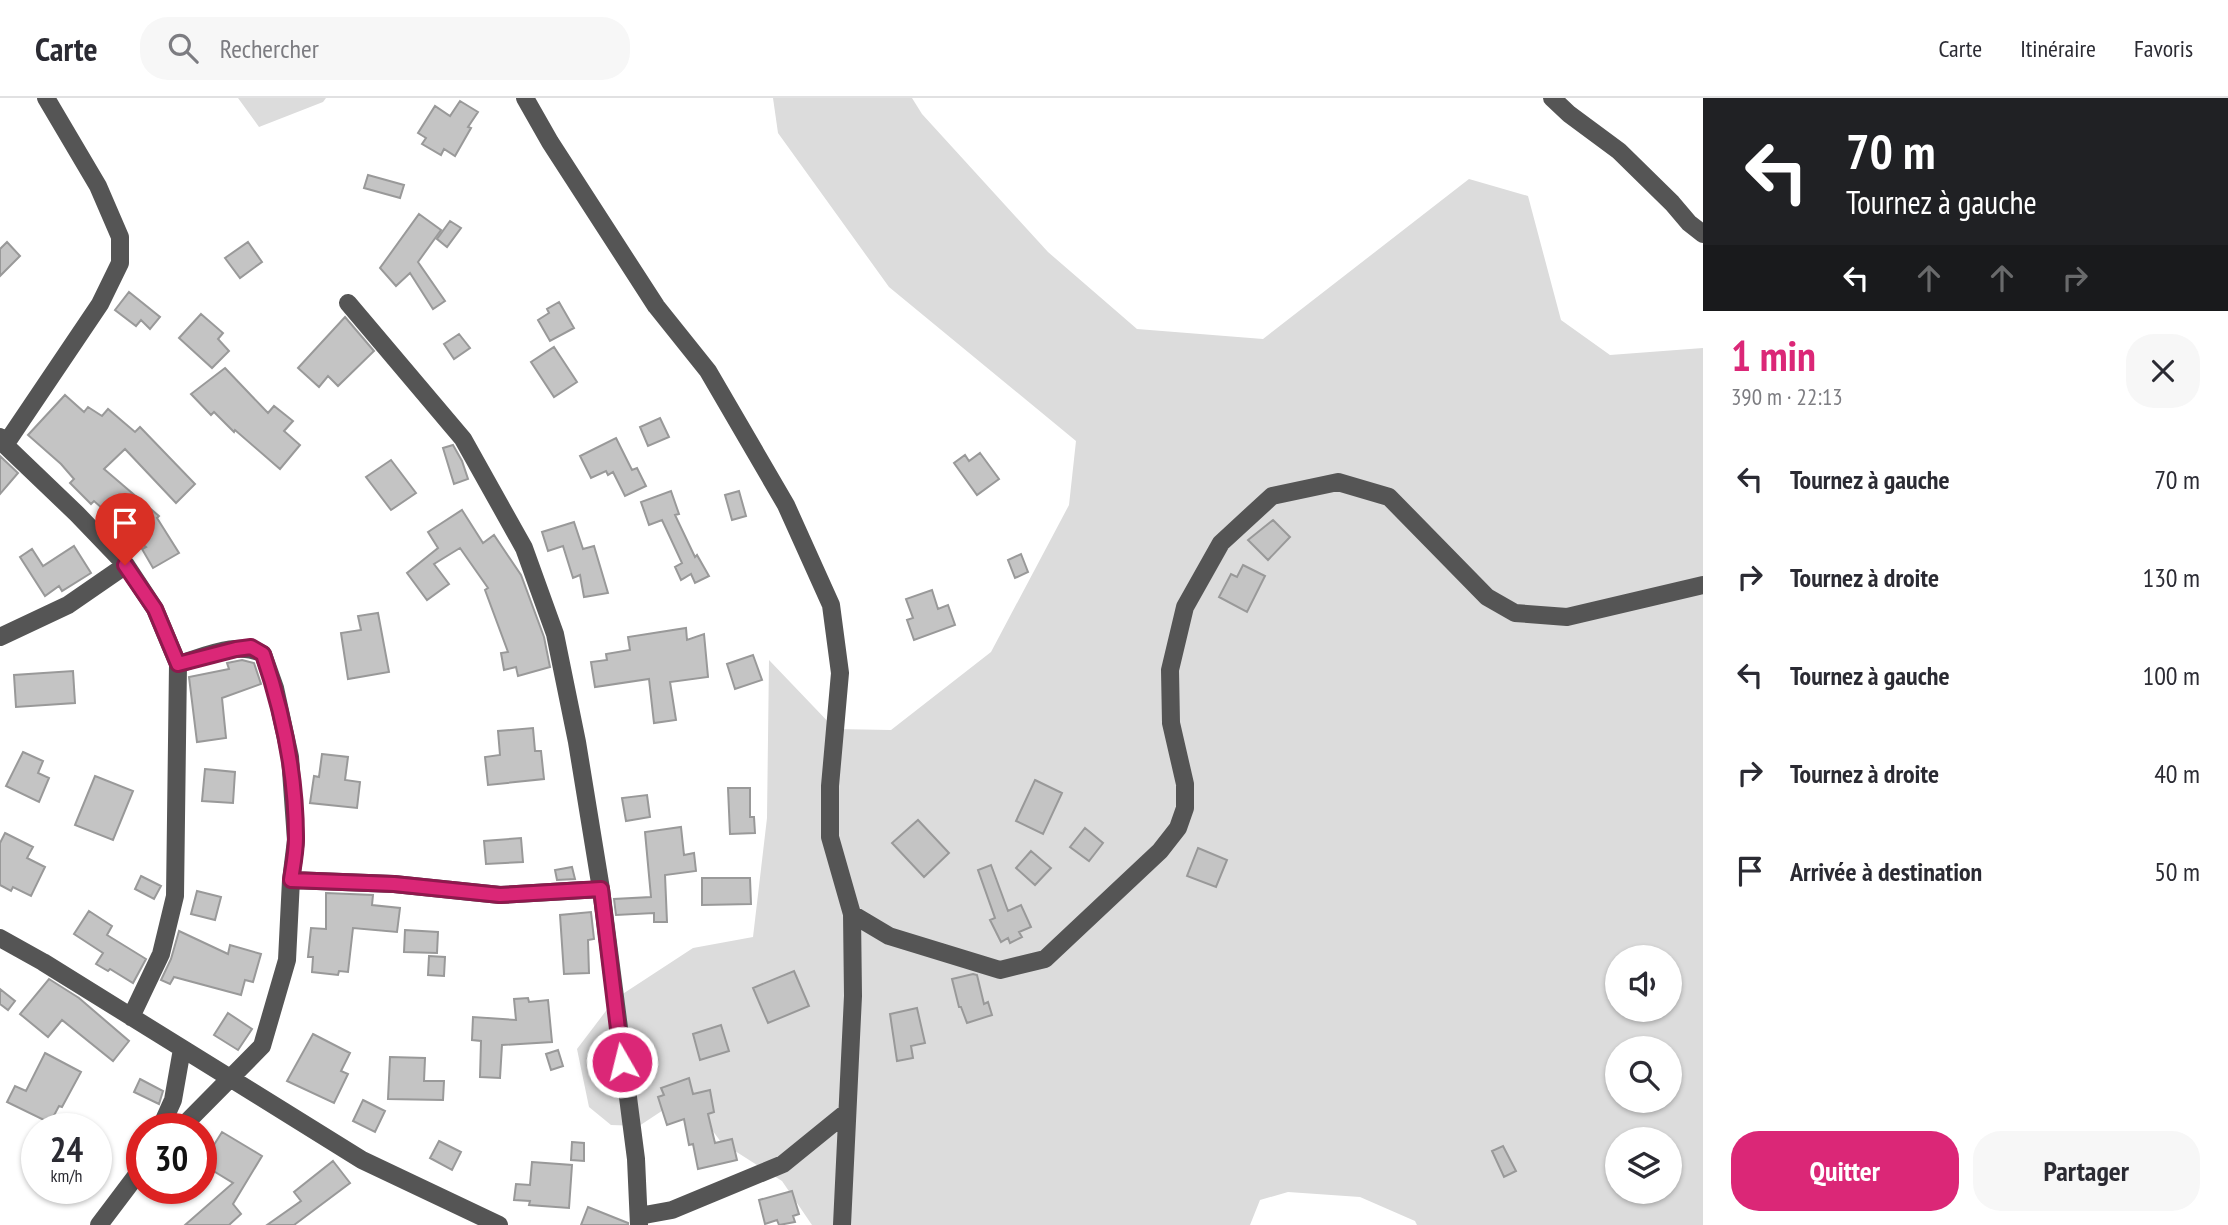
<!DOCTYPE html>
<html lang="fr">
<head>
<meta charset="utf-8">
<style>
  :root { --surface:#fff; --page:#f7f7f7; --text:#2b2b33; --muted:#7c7c81; --line:#e1e1e2; --accent:#db2777 }
  body { margin:0; font-family:"PT Sans Narrow",sans-serif; background:var(--page); color:var(--text); height:100vh; display:flex; flex-direction:column; font-size:26px; white-space:nowrap }
  * { box-sizing:border-box; margin:0 }
  p { font-size:23px; color:var(--muted) }
  .icon { flex:none; width:38px; height:38px; fill:none; stroke:currentColor; stroke-width:2; stroke-linecap:round; stroke-linejoin:round }
  .map { position:relative; flex:1; overflow:hidden }
  .panel { display:flex; flex-direction:column; background:var(--surface); width:525px }
  .panel>* { flex:none }
  .top-card { background:#202124; color:#fff; overflow:hidden }
  .fabs { position:absolute; left:1605px; top:847px; display:grid; gap:14px }
  .fabs a { display:grid; place-items:center; width:77px; height:77px; border-radius:50%; background:var(--surface); box-shadow:0 2px 5px #0004; font-size:35px }
  .speed { position:absolute; left:21px; top:1015px; display:flex; gap:14px; font-size:35px; font-weight:700; text-align:center }
  .speed>* { display:grid; place-content:center; width:91px; height:91px; border-radius:50%; background:var(--surface); box-shadow:0 2px 5px #0004; line-height:1 }
  .speed small { font-size:18px; font-weight:400 }
  .speed .limit { border:10px solid #d22; background:#fff; color:#111 }
  .pin { position:absolute; display:grid; place-items:center; width:60px; height:60px; color:#fff; margin:-72px -30px; border-radius:50% 50% 50% 0; rotate:-45deg; box-shadow:0 0 7px #0007 }
  .pin .icon { rotate:45deg }
  .me { position:absolute; width:77px; margin:-38px; rotate:352deg; stroke-linejoin:round; filter:drop-shadow(0 0 5px #0008) }
  .turn { display:flex; align-items:center; gap:24px; height:147px; padding:0 28px; font-size:32px }
  .turn .icon { width:91px; height:91px; stroke-width:2.5 }
  .turn b { display:block; font-size:49px; line-height:60px }
  .lanes { display:flex; align-items:center; height:66px; padding:0 28px; background:#0003; justify-content:center; gap:35px; direction:ltr }
  .lanes .off { opacity:.35 }
  .round { display:grid; place-items:center; flex:none; width:74px; height:74px; border-radius:28px; background:var(--page) }
  .overview { display:flex; align-items:center; justify-content:space-between; height:119px; padding:0 28px }
  h1 { font-size:42px; font-weight:800; line-height:52px; color:var(--accent) }
  .cta { display:flex; gap:14px; margin-top:auto; padding:14px 28px }
  .cta a { flex:1; height:80px; border-radius:28px; background:var(--accent); color:#fff; font-size:28px; font-weight:800; line-height:80px; text-align:center }
  .cta a+a { background:var(--page); color:var(--text) }
  ul { padding:0; list-style:none }
  li { display:flex; align-items:center; gap:21px; height:98px; padding:0 28px }
  li div { flex:1 }
  li b { display:block; font-size:26px }
  li em { font-style:normal }
  header { display:flex; align-items:center; gap:42px; box-sizing:border-box; height:98px; padding:0 35px; background:var(--surface); border-bottom:2px solid var(--line) }
  header strong { font-size:33px }
  nav { display:flex; gap:38px; margin-inline-start:auto; font-size:24px }
  .search { width:490px; height:63px; background:var(--page); display:flex; align-items:center; gap:18px; box-sizing:border-box; padding:0 24px; border-radius:28px; color:var(--muted); font-size:26px }
  main { display:flex; flex:1; min-height:0 }
  .map>svg:first-child { display:block }
  .green { fill:#dcdcdc; fill-rule:evenodd }
  .building { fill:#c4c4c4; stroke:#999; stroke-width:2 }
  .lines { fill:none; stroke-linecap:round; stroke-linejoin:round }
  .minor { stroke:#555; stroke-width:18 }
  .route-casing { stroke:#8e194d; stroke-width:18 }
  .route { stroke:#db2777; stroke-width:12 }
</style>
</head>
<body>
<header>
<strong>Carte</strong>
<div class="search"><svg class="icon" aria-label="search" viewBox="0 0 24 24"><circle cx="10" cy="10" r="6"/><path d="M15 15l6 6"/></svg>Rechercher</div>
<nav><a>Carte</a><a>Itinéraire</a><a>Favoris</a></nav>
</header>
<main>
<div class="map">
<svg width="1703" height="1127" viewBox="0 0 1703 1127">
  <rect width="100%" height="100%" fill="#fff"/>
  <path class="green" d="M 238,0 L 326,0 L 323,4 L 259,29 Z
    M 773,0 L 912,0 L 922,16 L 1048,154 L 1137,231 L 1263,241 L 1469,81 L 1528,98 L 1561,222 L 1610,257 L 1703,250 L 1703,1127 L 1417,1127 L 1415,1123 L 1360,1099 L 1288,1094 L 1260,1102 L 1250,1127 L 812,1127 L 782,1083 L 721,1044 L 686,997 L 639,1028 L 611,1027 L 589,1009 L 577,951 L 615,901 L 693,850 L 753,839 L 767,720 L 769,562 L 835,631 L 891,632 L 991,554 L 1069,407 L 1076,343 L 889,189 L 778,35 ZM 1617,859 L 1670,859 L 1670,912 L 1617,912 ZM 1617,950 L 1670,950 L 1670,1003 L 1617,1003 ZM 1617,1041 L 1670,1041 L 1670,1094 L 1617,1094 Z"/>
  <path class="building" d="M 460,3 L 478,14 L 468,29 L 471,30 L 455,58 L 444,51 L 441,57 L 422,46 L 426,40 L 418,35 L 435,8 L 450,18 Z
    M 368,77 L 404,87 L 400,100 L 364,90 Z
    M 419,116 L 441,132 L 418,164 L 445,203 L 433,211 L 410,175 L 396,188 L 380,170 Z
    M 450,123 L 461,130 L 447,149 L 437,141 Z
    M 7,144 L 20,158 L 0,178 L 0,151 Z
    M 248,144 L 262,164 L 240,180 L 225,160 Z
    M 129,194 L 160,219 L 150,231 L 141,222 L 136,228 L 115,212 Z
    M 559,204 L 574,230 L 550,243 L 538,222 L 549,215 L 547,211 Z
    M 201,216 L 223,235 L 218,241 L 229,253 L 212,270 L 179,240 Z
    M 345,219 L 374,253 L 338,288 L 328,278 L 319,289 L 298,270 Z
    M 459,236 L 470,250 L 454,261 L 444,246 Z
    M 554,249 L 577,284 L 554,299 L 531,264 Z
    M 225,270 L 268,315 L 274,308 L 293,323 L 284,333 L 300,347 L 280,371 L 235,332 L 234,334 L 214,314 L 211,317 L 191,296 Z
    M 65,297 L 84,314 L 88,309 L 102,318 L 108,311 L 135,334 L 140,329 L 195,386 L 176,405 L 125,351 L 104,371 L 159,418 L 157,420 L 179,455 L 153,470 L 142,451 L 146,449 L 94,403 L 91,406 L 70,385 L 74,381 L 61,366 L 28,337 Z
    M 660,320 L 669,339 L 648,348 L 640,329 Z
    M 616,340 L 632,372 L 637,370 L 646,388 L 625,398 L 613,374 L 608,377 L 606,373 L 591,380 L 580,358 Z
    M 453,347 L 462,363 L 468,381 L 454,386 L 443,350 Z
    M 980,355 L 999,381 L 977,397 L 954,365 L 965,357 L 969,363 Z
    M 0,358 L 18,375 L 0,396 Z
    M 391,362 L 416,395 L 391,412 L 366,379 Z
    M 671,393 L 679,416 L 675,417 L 695,459 L 697,457 L 709,478 L 695,485 L 691,476 L 681,482 L 675,469 L 682,465 L 662,422 L 649,427 L 641,404 Z
    M 739,393 L 746,418 L 732,422 L 725,397 Z
    M 462,412 L 483,445 L 494,437 L 521,477 L 544,539 L 550,569 L 518,578 L 516,569 L 504,572 L 501,555 L 508,554 L 485,492 L 488,490 L 460,450 L 434,466 L 449,486 L 427,502 L 407,475 L 438,450 L 428,434 Z
    M 1273,422 L 1290,439 L 1268,462 L 1248,442 Z
    M 574,424 L 583,451 L 594,448 L 608,495 L 584,499 L 580,477 L 573,480 L 563,448 L 548,453 L 542,434 Z
    M 74,448 L 91,475 L 62,493 L 59,488 L 45,498 L 20,459 L 32,451 L 43,468 Z
    M 1021,456 L 1028,474 L 1015,480 L 1008,462 Z
    M 1243,467 L 1265,478 L 1247,514 L 1219,499 L 1231,476 L 1237,479 Z
    M 932,492 L 938,511 L 948,507 L 955,527 L 914,542 L 907,522 L 913,520 L 906,501 Z
    M 378,515 L 389,574 L 348,581 L 341,535 L 361,532 L 358,518 Z
    M 686,530 L 687,542 L 704,536 L 708,579 L 670,584 L 676,622 L 654,625 L 649,581 L 595,589 L 591,564 L 607,562 L 606,556 L 630,552 L 628,539 Z
    M 753,557 L 762,582 L 735,591 L 727,566 Z
    M 242,562 L 254,565 L 261,586 L 222,600 L 226,640 L 197,644 L 189,579 L 229,571 L 227,565 Z
    M 73,573 L 75,605 L 16,609 L 14,577 Z
    M 533,630 L 535,653 L 541,653 L 544,681 L 488,687 L 485,659 L 500,657 L 498,633 Z
    M 23,654 L 43,663 L 38,675 L 49,680 L 39,704 L 6,688 Z
    M 322,656 L 348,659 L 345,682 L 360,684 L 357,710 L 310,705 L 314,678 L 319,679 Z
    M 205,671 L 235,674 L 233,705 L 202,703 Z
    M 95,678 L 133,693 L 113,742 L 75,727 Z
    M 1035,682 L 1062,695 L 1043,736 L 1016,723 Z
    M 728,690 L 750,690 L 750,719 L 754,719 L 755,735 L 730,736 Z
    M 647,697 L 650,719 L 626,723 L 622,700 Z
    M 918,722 L 949,755 L 924,779 L 892,745 Z
    M 681,729 L 684,757 L 694,755 L 696,773 L 665,777 L 667,824 L 654,824 L 654,815 L 616,817 L 614,801 L 651,799 L 645,734 Z
    M 1085,730 L 1103,745 L 1089,763 L 1070,749 Z
    M 5,735 L 33,749 L 27,760 L 45,769 L 31,798 L 13,789 L 11,793 L 0,787 L 0,745 Z
    M 521,740 L 523,764 L 486,766 L 484,743 Z
    M 1198,750 L 1227,762 L 1216,789 L 1187,778 Z
    M 1031,753 L 1051,770 L 1035,787 L 1016,770 Z
    M 991,767 L 1008,813 L 1021,807 L 1031,829 L 1019,834 L 1022,839 L 1010,845 L 1008,840 L 1001,844 L 990,822 L 995,820 L 978,772 Z
    M 572,769 L 575,781 L 557,782 L 555,772 Z
    M 141,778 L 161,788 L 154,801 L 135,791 Z
    M 702,780 L 750,780 L 751,806 L 702,807 Z
    M 197,793 L 221,799 L 215,822 L 191,816 Z
    M 326,795 L 373,797 L 372,807 L 400,810 L 397,834 L 353,830 L 348,874 L 339,873 L 338,877 L 312,874 L 313,859 L 308,859 L 311,830 L 326,831 Z
    M 89,813 L 112,828 L 107,837 L 146,861 L 133,885 L 110,871 L 108,873 L 96,866 L 103,855 L 74,836 Z
    M 591,814 L 594,841 L 588,842 L 589,875 L 564,876 L 560,817 Z
    M 405,832 L 438,834 L 437,855 L 404,854 Z
    M 179,833 L 228,856 L 230,847 L 261,856 L 253,884 L 245,882 L 241,897 L 174,879 L 170,886 L 161,882 L 171,861 Z
    M 429,858 L 445,859 L 444,878 L 428,877 Z
    M 794,873 L 809,908 L 768,925 L 753,890 Z
    M 973,876 L 977,877 L 984,906 L 988,904 L 992,917 L 967,925 L 961,909 L 959,909 L 952,881 Z
    M 49,881 L 79,900 L 129,943 L 113,963 L 62,922 L 48,939 L 20,916 Z
    M 0,891 L 15,903 L 8,912 L 0,906 Z
    M 528,900 L 529,904 L 548,902 L 552,944 L 502,947 L 500,980 L 480,979 L 481,943 L 472,942 L 473,919 L 516,922 L 514,901 Z
    M 917,910 L 925,945 L 911,948 L 913,960 L 897,963 L 890,916 Z
    M 228,915 L 252,931 L 238,952 L 214,937 Z
    M 721,927 L 729,953 L 700,962 L 693,936 Z
    M 313,936 L 350,955 L 341,973 L 348,976 L 334,1005 L 287,983 Z
    M 558,952 L 563,968 L 551,972 L 546,956 Z
    M 45,955 L 81,974 L 62,1009 L 59,1008 L 50,1025 L 7,1004 L 15,988 L 26,993 Z
    M 390,959 L 425,960 L 424,983 L 444,983 L 443,1002 L 388,1001 Z
    M 689,980 L 693,996 L 710,992 L 714,1014 L 708,1016 L 715,1045 L 732,1041 L 737,1062 L 698,1071 L 693,1046 L 689,1047 L 684,1021 L 667,1027 L 658,999 L 664,997 L 661,990 Z
    M 140,981 L 163,993 L 159,1006 L 134,994 Z
    M 363,1002 L 385,1013 L 375,1034 L 353,1023 Z
    M 222,1034 L 262,1058 L 233,1106 L 241,1116 L 229,1127 L 185,1127 L 233,1085 L 202,1066 Z
    M 439,1043 L 461,1054 L 452,1072 L 430,1060 Z
    M 572,1044 L 584,1045 L 584,1063 L 571,1062 Z
    M 1503,1048 L 1516,1073 L 1504,1079 L 1492,1053 Z
    M 333,1063 L 350,1085 L 294,1127 L 267,1127 L 301,1103 L 294,1094 Z
    M 532,1064 L 572,1067 L 569,1110 L 529,1107 L 530,1103 L 514,1102 L 516,1086 L 530,1087 Z
    M 792,1093 L 799,1116 L 793,1118 L 795,1124 L 779,1127 L 777,1122 L 765,1126 L 759,1102 Z
    M 588,1109 L 628,1125 L 628,1127 L 581,1127 Z"/>
  <g class="lines">
    <path class="minor" d="M 525,0 L 550,44 L 656,208 L 708,273 L 786,407 L 831,507 L 840,575 L 830,688 L 830,739 L 852,816 L 853,898 L 842,1127
      M 1552,0 L 1569,16 L 1619,53 L 1672,105 L 1689,125 L 1703,136
      M 348,205 L 463,341 L 524,450 L 555,536 L 577,644 L 601,791 L 636,1061 L 639,1127
      M 0,339 L 5,347 L 77,416 L 126,467 L 155,511 L 178,566 L 175,798 L 161,856 L 131,919
      M 5,347 L 100,206 L 120,165 L 120,139 L 98,88 L 46,0
      M 0,539 L 68,507 L 126,467
      M 178,566 C 204,559 238,542 263,556 L 275,590 L 290,659 L 296,742 L 291,782 L 287,862 L 262,948 L 180,1031
      M 291,782 L 394,786 L 500,797 L 601,791
      M 852,816 L 889,838 L 1000,872 L 1045,861 L 1160,753 L 1178,730 L 1185,710 L 1185,686 L 1171,625 L 1170,572 L 1185,509 L 1221,445 L 1272,398 L 1338,384 L 1389,399 L 1487,499 L 1515,515 L 1567,519 L 1703,487
      M 0,840 L 43,864 L 362,1062 L 499,1127
      M 160,1031 L 173,1002 L 182,951
      M 639,1118 L 672,1112 L 783,1066 L 847,1014
      M 99,1127 L 142,1070"/>
  </g>
  <g class="lines">
    <g class="route-casing">
      <path id="route" d="M 125,467 L 155,511 L 178,566 L 236,551 L 251,549 L 263,556 C 283,615 296,677 296,740 C 296,754 293,769 291,782 L 394,786 L 500,797 L 601,791 L 622,964"/>
    </g>
    <use href="#route" class="route"/>
  </g>
</svg>
<div class="fabs">
<a><svg class="icon" aria-label="sound" viewBox="0 0 24 24"><path d="M4 9h4l5-4v14l-5-4H4zM17 9q2 3 0 6"/></svg></a>
<a><svg class="icon" aria-label="search" viewBox="0 0 24 24"><circle cx="10" cy="10" r="6"/><path d="M15 15l6 6"/></svg></a>
<a><svg class="icon" aria-label="layers" viewBox="0 0 24 24"><path d="M12 4l9 5-9 5-9-5zM3 14l9 5 9-5"/></svg></a>
</div>
<div class="speed"><div>24<small>km/h</small></div><div class="limit">30</div></div>
<div class="pin" style="left:125px;top:467px;background:#d93025"><svg class="icon" aria-label="arrive" viewBox="0 0 24 24"><path d="M6 21V4h12l-3 4 3 4H6"/></svg></div>
<svg class="me" style="left:622px;top:964px" viewBox="-20 -20 40 40"><circle r="17" fill="#db2777" stroke="#fff" stroke-width="3"/><path d="M0-11L8 9 0 5-8 9z" fill="#fff"/></svg>
</div>
<section class="panel">
<div class="top-card">
<div class="turn"><svg class="icon" aria-label="left" viewBox="0 0 24 24"><path d="M17 20v-9H6M10 6l-5 5 5 5"/></svg><div><b>70 m</b>Tournez à gauche</div></div>
<div class="lanes"><svg class="icon" aria-label="left" viewBox="0 0 24 24"><path d="M17 20v-9H6M10 6l-5 5 5 5"/></svg><svg class="icon off" aria-label="ahead" viewBox="0 0 24 24"><path d="M12 20V5M6 11l6-6 6 6"/></svg><svg class="icon off" aria-label="ahead" viewBox="0 0 24 24"><path d="M12 20V5M6 11l6-6 6 6"/></svg><svg class="icon off" aria-label="right" viewBox="0 0 24 24"><path d="M7 20v-9h11M14 6l5 5-5 5"/></svg></div>
</div>
<div class="overview"><div><h1>1 min</h1><p>390 m · 22:13</p></div><a class="round"><svg class="icon" aria-label="close" viewBox="0 0 24 24"><path d="M6 6l12 12M18 6L6 18"/></svg></a></div>
<ul>
<li><svg class="icon" aria-label="left" viewBox="0 0 24 24"><path d="M17 20v-9H6M10 6l-5 5 5 5"/></svg><div><b>Tournez à gauche</b></div><em>70 m</em></li>
<li><svg class="icon" aria-label="right" viewBox="0 0 24 24"><path d="M7 20v-9h11M14 6l5 5-5 5"/></svg><div><b>Tournez à droite</b></div><em>130 m</em></li>
<li><svg class="icon" aria-label="left" viewBox="0 0 24 24"><path d="M17 20v-9H6M10 6l-5 5 5 5"/></svg><div><b>Tournez à gauche</b></div><em>100 m</em></li>
<li><svg class="icon" aria-label="right" viewBox="0 0 24 24"><path d="M7 20v-9h11M14 6l5 5-5 5"/></svg><div><b>Tournez à droite</b></div><em>40 m</em></li>
<li><svg class="icon" aria-label="arrive" viewBox="0 0 24 24"><path d="M6 21V4h12l-3 4 3 4H6"/></svg><div><b>Arrivée à destination</b></div><em>50 m</em></li>
</ul>
<div class="cta"><a>Quitter</a><a>Partager</a></div>
</section>
</main>
</body>
</html>
